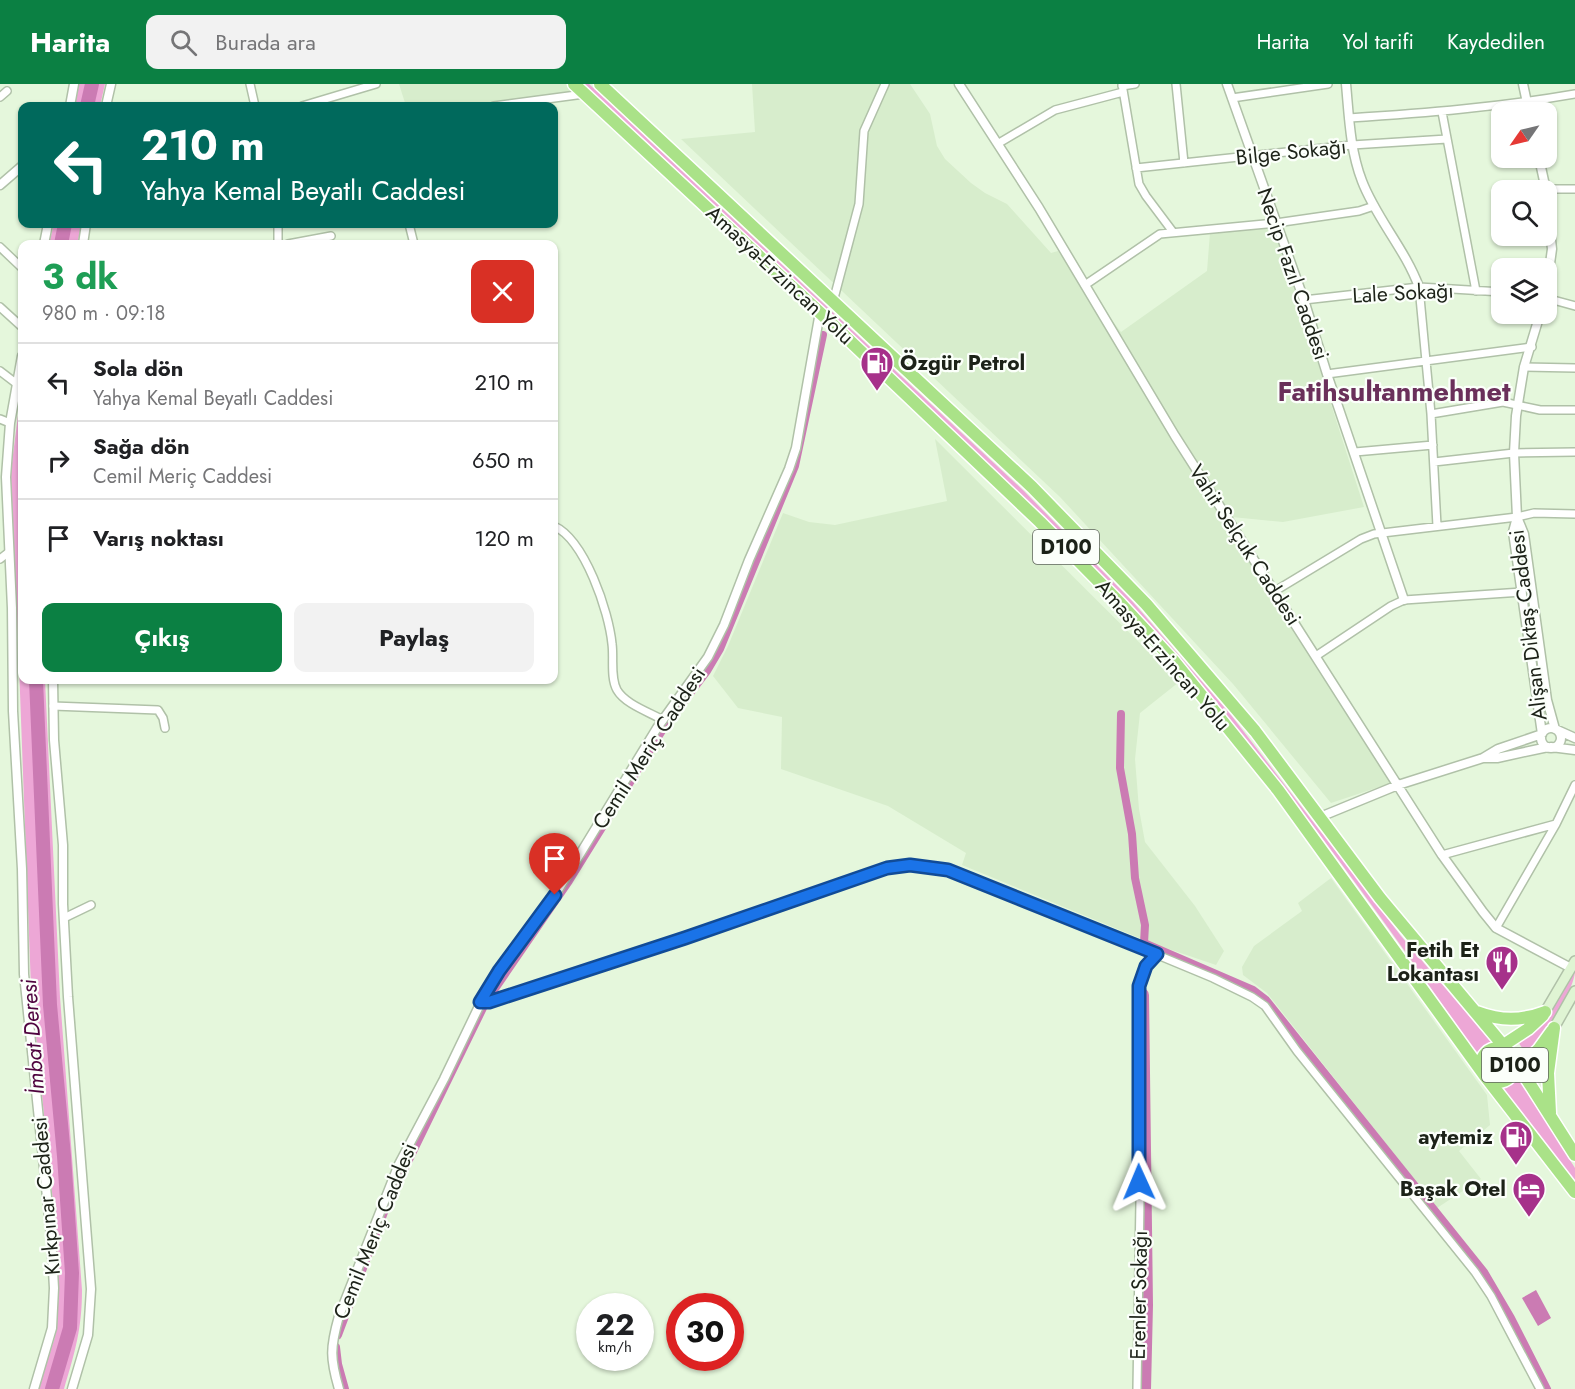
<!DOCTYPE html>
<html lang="tr">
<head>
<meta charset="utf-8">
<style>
  :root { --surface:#fff; --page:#f2f2f2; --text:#202124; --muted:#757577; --line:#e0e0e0; --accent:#0b8043 }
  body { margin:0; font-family:Jost,sans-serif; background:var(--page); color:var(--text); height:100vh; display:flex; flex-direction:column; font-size:22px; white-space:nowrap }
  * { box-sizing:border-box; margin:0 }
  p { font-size:20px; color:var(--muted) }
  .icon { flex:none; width:33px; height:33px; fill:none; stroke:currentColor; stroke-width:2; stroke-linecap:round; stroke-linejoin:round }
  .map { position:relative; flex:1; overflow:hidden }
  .panel { position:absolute; left:18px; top:156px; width:540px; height:444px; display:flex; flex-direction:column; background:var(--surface); border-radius:12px; box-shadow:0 2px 4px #0004 }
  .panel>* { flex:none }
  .hud { position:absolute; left:18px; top:18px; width:540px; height:126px; border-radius:12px; box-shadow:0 2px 4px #0004; background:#00695c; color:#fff; overflow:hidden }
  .needle { width:39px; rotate:236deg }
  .controls { position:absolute; left:1491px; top:18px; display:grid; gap:12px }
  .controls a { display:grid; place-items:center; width:66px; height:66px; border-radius:12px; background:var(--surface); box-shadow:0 2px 4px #0004; font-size:30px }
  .speed { position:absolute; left:576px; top:1209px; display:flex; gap:12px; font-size:30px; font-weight:700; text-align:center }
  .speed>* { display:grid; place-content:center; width:78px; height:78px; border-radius:50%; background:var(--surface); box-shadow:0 2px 4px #0004; line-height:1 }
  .speed small { font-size:15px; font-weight:400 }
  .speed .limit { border:9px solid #d22; background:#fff; color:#111 }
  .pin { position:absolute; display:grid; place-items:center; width:51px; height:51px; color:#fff; margin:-62px -26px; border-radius:50% 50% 50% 0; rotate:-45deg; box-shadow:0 0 6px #0007 }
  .pin .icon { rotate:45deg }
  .me { position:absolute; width:66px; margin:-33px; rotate:359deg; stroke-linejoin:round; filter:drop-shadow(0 0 4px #0008) }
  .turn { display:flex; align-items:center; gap:21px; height:126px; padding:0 24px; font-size:27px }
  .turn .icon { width:78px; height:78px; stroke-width:2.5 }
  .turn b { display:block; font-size:42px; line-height:51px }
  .round { display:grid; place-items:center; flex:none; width:63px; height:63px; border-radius:12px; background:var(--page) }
  .headline { display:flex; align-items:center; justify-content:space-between; height:102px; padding:0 24px }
  h1 { font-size:36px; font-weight:700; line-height:45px; color:#1e9e55 }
  .primary-button { display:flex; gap:12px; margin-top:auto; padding:12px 24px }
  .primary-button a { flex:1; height:69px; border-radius:12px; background:var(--accent); color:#fff; font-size:24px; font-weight:700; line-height:69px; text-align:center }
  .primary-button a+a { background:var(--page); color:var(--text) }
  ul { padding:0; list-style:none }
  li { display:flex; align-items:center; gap:18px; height:78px; padding:0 24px; border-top:2px solid var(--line) }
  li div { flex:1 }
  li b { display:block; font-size:22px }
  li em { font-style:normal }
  header { display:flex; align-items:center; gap:36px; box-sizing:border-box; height:84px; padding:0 30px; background:var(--accent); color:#fff }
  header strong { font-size:28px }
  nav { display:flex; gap:33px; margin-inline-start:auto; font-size:21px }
  .search { width:420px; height:54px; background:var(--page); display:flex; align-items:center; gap:15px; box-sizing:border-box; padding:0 21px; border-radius:12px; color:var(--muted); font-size:22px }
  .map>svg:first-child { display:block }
  .built { fill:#d7edcc }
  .green { fill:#eda7d6 }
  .water { fill:#cb7bb3 }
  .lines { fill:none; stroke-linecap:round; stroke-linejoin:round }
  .canal { stroke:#cb7bb3; stroke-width:8 }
  .river { stroke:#cb7bb3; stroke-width:14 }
  .minor-casing { stroke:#b0c1a8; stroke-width:10 }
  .tertiary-casing { stroke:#b0c1a8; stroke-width:11 }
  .secondary-casing { stroke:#b0c1a8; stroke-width:12 }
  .trunk-casing { stroke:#fff; stroke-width:15 }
  .minor { stroke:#fff; stroke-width:7 }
  .tertiary { stroke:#fff; stroke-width:8 }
  .secondary { stroke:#dff4d3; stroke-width:9 }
  .trunk { stroke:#aae288; stroke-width:12 }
  .route-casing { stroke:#114b97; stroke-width:15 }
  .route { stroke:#1a73e8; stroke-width:10 }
  .labels { text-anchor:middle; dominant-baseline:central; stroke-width:4.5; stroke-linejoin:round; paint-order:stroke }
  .shield { fill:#fbfffa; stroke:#5f645c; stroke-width:1.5 }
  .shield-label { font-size:20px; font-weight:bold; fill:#1c2218 }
  .street-label { font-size:21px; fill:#1c2218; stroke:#fbfffa }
  .poi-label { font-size:21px; font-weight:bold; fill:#1c2218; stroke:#fbfffa; text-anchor:end }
  .water-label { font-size:22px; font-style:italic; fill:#4f043f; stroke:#fbfffa }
  .district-label { font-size:27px; font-weight:bold; fill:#6a305a; stroke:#fbfffa }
</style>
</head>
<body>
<header>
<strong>Harita</strong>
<div class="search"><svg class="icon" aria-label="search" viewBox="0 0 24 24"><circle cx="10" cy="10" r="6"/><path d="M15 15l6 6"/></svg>Burada ara</div>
<nav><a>Harita</a><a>Yol tarifi</a><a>Kaydedilen</a></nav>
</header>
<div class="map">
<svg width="1575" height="1305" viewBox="0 0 1575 1305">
  <rect width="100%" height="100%" fill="#e5f7dc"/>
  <path class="built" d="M 399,0 L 568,0 L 577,9 L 473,22 L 406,22 Z
    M 752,0 L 910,0 L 930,30 L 937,62 L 945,75 L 971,99 L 985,109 L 1007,120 L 1051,169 L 1058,167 L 1121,248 L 1207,187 L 1210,149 L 1274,143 L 1364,423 L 1283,438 L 1222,432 L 1391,699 L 1331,719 L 1233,600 L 1060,413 L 681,55 L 755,48 Z
    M 935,355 L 1179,598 L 1140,629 L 1135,675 L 1139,725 L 1145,758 L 1195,822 L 1224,867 L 1216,881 L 1154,860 L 962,781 L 966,769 L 888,722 L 781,685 L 782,633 L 738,624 L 713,592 L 728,562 L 783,429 L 809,438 L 835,441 L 947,417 Z
    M 1331,794 L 1487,1011 L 1490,1041 L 1459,1067 L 1481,1095 L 1437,1124 L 1267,909 L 1243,891 L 1242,883 L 1254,862 L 1302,827 L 1298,819 Z"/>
  <path class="green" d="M 79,0 L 105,0 L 100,22 L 75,22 Z
    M 583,0 L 589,0 L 1024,407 L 1133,518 L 1231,631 L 1401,852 L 1492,959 L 1478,971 C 1369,815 1257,658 1128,518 C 1054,439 973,365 894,291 C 790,194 686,97 583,0 Z
    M 54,140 L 82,140 L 77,160 L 49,160 Z
    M 22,300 L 22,596 L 45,596 L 60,913 L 82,1206 C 82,1245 75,1268 64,1305 L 38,1305 L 55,1253 L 59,1208 L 54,1127 L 31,904 L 17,528 L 10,425 L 10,394 Z
    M 1575,886 C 1575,908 1541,953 1527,971 L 1518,958 L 1550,928 Z
    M 1518,994 L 1575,1084 L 1575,1098 L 1502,1006 Z"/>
  <path class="water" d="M 1536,1206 L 1551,1234 L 1538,1242 L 1522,1214 Z"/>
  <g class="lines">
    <path class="canal" d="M 1121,630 L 1120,684 L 1132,750 L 1135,794 L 1145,841 L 1144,859 L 1253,906 L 1266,916 L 1484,1188 L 1511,1234 L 1547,1305
      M 490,912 L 569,797 L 665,642 L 707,587 L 720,565 L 795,382 L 823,251
      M 338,1251 L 386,1123 L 483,924
      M 336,1263 L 338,1280 L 345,1305"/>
    <path class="river" d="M 87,22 L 92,0
      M 61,160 L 65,140
      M 36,596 L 50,921 L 64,1072 L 72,1189 L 70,1244 L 52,1305
      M 1142,911 L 1146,1221 L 1144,1305"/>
    <g class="minor-casing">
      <path id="minor" d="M 250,0 L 255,22
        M 1122,0 L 1139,100 L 1146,112 L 1173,148
        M 1176,0 L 1184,79
        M 1122,2 L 1135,0
        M 0,13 L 7,7
        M 1232,14 L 1328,0
        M 302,22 L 376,0
        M 494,22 L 584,10
        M 1442,28 L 1476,207
        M 1349,34 C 1425,29 1500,23 1575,10
        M 999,59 L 1055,26 L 1123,8
        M 1136,84 L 1352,61 L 1447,55
        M 1546,105 L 1575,105
        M 409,140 L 414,160
        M 278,160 L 278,140
        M 288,160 L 331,152
        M 0,163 L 22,184
        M 1085,201 L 1160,150 L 1276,139 L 1359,127 L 1374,122
        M 1419,203 L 1431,330 L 1437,442
        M 1546,214 L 1575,222
        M 1304,216 L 1419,203 L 1502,208
        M 833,218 L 859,120 L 864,47 L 885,0
        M 0,223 L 22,243
        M 1524,283 L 1575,284
        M 0,287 L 17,300
        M 1327,290 L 1532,263
        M 1431,330 L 1503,318 L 1540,326 L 1575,326
        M 0,335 L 10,339
        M 1355,368 L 1433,361
        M 1434,378 L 1514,369 L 1575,368
        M 554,442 C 585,456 609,528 612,560 C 614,573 610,594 617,606 C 625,620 649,628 663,636
        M 0,475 L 9,468
        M 1275,507 L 1361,455 L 1374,450 L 1517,433 L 1534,429 L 1575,430
        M 1316,572 L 1391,522 L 1404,516 L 1522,508
        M 53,622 L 158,626 L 163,634 L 165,644
        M 1442,771 L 1556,740
        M 64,834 L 91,821
        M 1496,844 L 1556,740 L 1575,701
        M 480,918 L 489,918 L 887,784 C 917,778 941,783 970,793 L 1213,894 L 1252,913 L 1265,922 L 1297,967 L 1475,1188 L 1491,1212 L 1540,1305
        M 1137,1305 L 1140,1116 L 1138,919 C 1139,900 1141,883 1157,870"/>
    </g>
    <g class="tertiary-casing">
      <path id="tertiary" d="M 959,0 L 1039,124 L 1175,352 L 1442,771 L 1483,828 L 1496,844 L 1571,884
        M 1227,0 L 1304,216 L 1327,290 L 1404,516
        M 1346,0 C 1349,32 1350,66 1362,97 C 1376,134 1405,165 1419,203
        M 1523,0 L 1529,28
        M 70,22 L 74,0
        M 106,22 L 111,0
        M 1539,74 L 1546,106
        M 0,101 L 22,82
        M 1546,109 L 1552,165 L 1546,209
        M 44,160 L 48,140
        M 83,160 L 86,140
        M 22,272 L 10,339 L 6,393 L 12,524 L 13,627 L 22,785 L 24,890 L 51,1152 L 54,1204 L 52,1244 L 34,1305
        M 1517,433 L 1524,450 L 1547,616 L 1555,645 L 1575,654
        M 53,596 L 54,656 L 63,761 L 63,820 L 68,913 L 91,1205 L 88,1251 L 72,1305
        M1541 654a10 10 0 1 1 20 0a10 10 0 1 1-20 0Z
        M 1551,663 L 1575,666
        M 1483,674 L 1498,665 L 1542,650 L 1513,448 L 1517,433 L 1514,369 L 1516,332 L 1524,283 L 1540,230
        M 1320,733 L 1398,701 L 1483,674 L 1497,674 L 1548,663
        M 339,1305 C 330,1274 330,1264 339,1232 L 399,1080 L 444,995 L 483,914 L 499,887 L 555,811 L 657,644 L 708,573 L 724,541 L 749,476 L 789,385 L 796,364 L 820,228"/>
    </g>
    <g class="secondary-casing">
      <path id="secondary" d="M 1545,928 L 1575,877
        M 1554,944 L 1575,907"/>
    </g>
    <g class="trunk-casing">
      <path id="trunk" d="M 574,0 L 831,239 L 1040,438 L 1121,520 L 1173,576 L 1278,706 L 1485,992 L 1575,1108
        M 600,0 L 1032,403 L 1146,520 L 1255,647 L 1380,814 L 1512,972 L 1575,1071
        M 1477,928 C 1501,937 1521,937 1545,928
        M 1499,964 L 1528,945 L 1543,931
        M1481 981a17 17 0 1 1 34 0a17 17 0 1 1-34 0Z
        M 1516,988 L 1539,965 L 1552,947
        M 1550,1029 L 1548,989 L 1554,944"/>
    </g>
    <use href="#minor" class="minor"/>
    <use href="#tertiary" class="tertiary"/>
    <use href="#secondary" class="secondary"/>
    <use href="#trunk" class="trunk"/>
  </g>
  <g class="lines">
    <g class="route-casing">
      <path id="route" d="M 555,811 L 499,887 L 480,918 L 489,918 L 685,854 L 861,793 L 887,784 L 910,781 L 948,786 L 1157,870 L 1146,882 L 1139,902 L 1139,1098"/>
    </g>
    <use href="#route" class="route"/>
  </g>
  <defs>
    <g id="fuel-pin" transform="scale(1.725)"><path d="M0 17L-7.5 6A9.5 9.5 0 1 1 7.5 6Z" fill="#a6318a" stroke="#fbfffa"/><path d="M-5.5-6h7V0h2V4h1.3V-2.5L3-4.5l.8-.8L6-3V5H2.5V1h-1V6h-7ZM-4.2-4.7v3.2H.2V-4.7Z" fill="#fff"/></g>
    <g id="restaurant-pin" transform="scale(1.725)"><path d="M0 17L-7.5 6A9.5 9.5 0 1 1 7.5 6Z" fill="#a6318a" stroke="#fbfffa"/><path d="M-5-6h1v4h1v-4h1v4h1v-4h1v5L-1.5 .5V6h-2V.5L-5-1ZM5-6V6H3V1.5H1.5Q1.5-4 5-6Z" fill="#fff"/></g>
    <g id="hotel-pin" transform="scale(1.725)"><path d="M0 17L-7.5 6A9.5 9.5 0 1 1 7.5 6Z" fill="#a6318a" stroke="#fbfffa"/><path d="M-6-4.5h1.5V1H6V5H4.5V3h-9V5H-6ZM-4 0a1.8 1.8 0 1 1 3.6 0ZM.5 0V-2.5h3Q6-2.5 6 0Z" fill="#fff"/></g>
  </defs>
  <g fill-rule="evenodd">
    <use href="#fuel-pin" x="877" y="279"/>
    <use href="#restaurant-pin" x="1502" y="878"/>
    <use href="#fuel-pin" x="1516" y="1053"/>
    <use href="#hotel-pin" x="1529" y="1105"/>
  </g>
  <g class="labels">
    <g class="shield">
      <rect x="1033" y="446" width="66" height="34" rx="4.5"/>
      <rect x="1482" y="964" width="66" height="34" rx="4.5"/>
    </g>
    <g class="shield-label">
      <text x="1066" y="463">D100</text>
      <text x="1515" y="981">D100</text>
    </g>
    <g class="street-label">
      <text transform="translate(1291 68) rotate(-6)">Bilge Sokağı</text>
      <text transform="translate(1293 190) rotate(71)">Necip Fazıl Caddesi</text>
      <text transform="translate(780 191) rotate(43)">Amasya-Erzincan Yolu</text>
      <text transform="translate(1403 209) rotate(-3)">Lale Sokağı</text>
      <text transform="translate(1245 461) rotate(57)">Vahit Selçuk Caddesi</text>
      <text transform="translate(1528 541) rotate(-97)">Alişan Diktaş Caddesi</text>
      <text transform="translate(1163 571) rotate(49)">Amasya-Erzincan Yolu</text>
      <text transform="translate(649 664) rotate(-57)">Cemil Meriç Caddesi</text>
      <text transform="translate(46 1112) rotate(-95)">Kırkpınar Caddesi</text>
      <text transform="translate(375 1147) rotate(-68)">Cemil Meriç Caddesi</text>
      <text transform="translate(1139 1211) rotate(-89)">Erenler Sokağı</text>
    </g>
    <g class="poi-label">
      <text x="900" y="279" text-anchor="start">Özgür Petrol</text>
      <text x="1479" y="866">Fetih Et<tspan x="1479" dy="24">Lokantası</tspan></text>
      <text x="1493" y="1053">aytemiz</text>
      <text x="1506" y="1105">Başak Otel</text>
    </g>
    <g class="water-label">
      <text transform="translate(32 953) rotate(-94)">İmbat Deresi</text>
    </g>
    <g class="district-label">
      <text x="1394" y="307">Fatihsultanmehmet</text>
    </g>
  </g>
</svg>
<div class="controls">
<a><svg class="needle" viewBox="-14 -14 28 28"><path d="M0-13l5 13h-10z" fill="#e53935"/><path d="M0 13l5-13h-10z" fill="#757577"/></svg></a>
<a><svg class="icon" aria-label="search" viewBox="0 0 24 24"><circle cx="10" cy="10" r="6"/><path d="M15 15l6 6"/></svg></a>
<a><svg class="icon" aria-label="layers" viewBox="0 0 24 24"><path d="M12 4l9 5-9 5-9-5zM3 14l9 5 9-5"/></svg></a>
</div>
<div class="speed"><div>22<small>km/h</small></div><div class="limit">30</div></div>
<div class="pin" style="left:555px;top:811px;background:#d93025"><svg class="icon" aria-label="arrive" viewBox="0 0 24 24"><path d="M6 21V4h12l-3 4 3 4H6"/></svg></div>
<svg class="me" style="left:1139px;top:1098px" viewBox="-20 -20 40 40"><path d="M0-17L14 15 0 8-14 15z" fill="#1a73e8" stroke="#fff" stroke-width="4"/></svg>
<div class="hud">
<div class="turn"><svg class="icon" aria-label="left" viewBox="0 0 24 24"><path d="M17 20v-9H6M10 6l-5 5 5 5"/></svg><div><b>210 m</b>Yahya Kemal Beyatlı Caddesi</div></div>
</div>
<section class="panel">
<div class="headline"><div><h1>3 dk</h1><p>980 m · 09:18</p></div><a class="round" style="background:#d93025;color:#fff"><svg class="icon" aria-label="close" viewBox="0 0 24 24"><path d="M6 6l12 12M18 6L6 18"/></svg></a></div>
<ul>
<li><svg class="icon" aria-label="left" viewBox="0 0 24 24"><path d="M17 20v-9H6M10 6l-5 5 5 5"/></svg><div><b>Sola dön</b><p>Yahya Kemal Beyatlı Caddesi</p></div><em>210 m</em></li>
<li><svg class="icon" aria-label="right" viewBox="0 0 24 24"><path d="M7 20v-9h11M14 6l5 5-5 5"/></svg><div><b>Sağa dön</b><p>Cemil Meriç Caddesi</p></div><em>650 m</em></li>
<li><svg class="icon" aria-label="arrive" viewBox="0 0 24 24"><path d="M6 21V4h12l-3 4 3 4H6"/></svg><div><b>Varış noktası</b></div><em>120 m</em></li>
</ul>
<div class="primary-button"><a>Çıkış</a><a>Paylaş</a></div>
</section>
</div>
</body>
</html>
